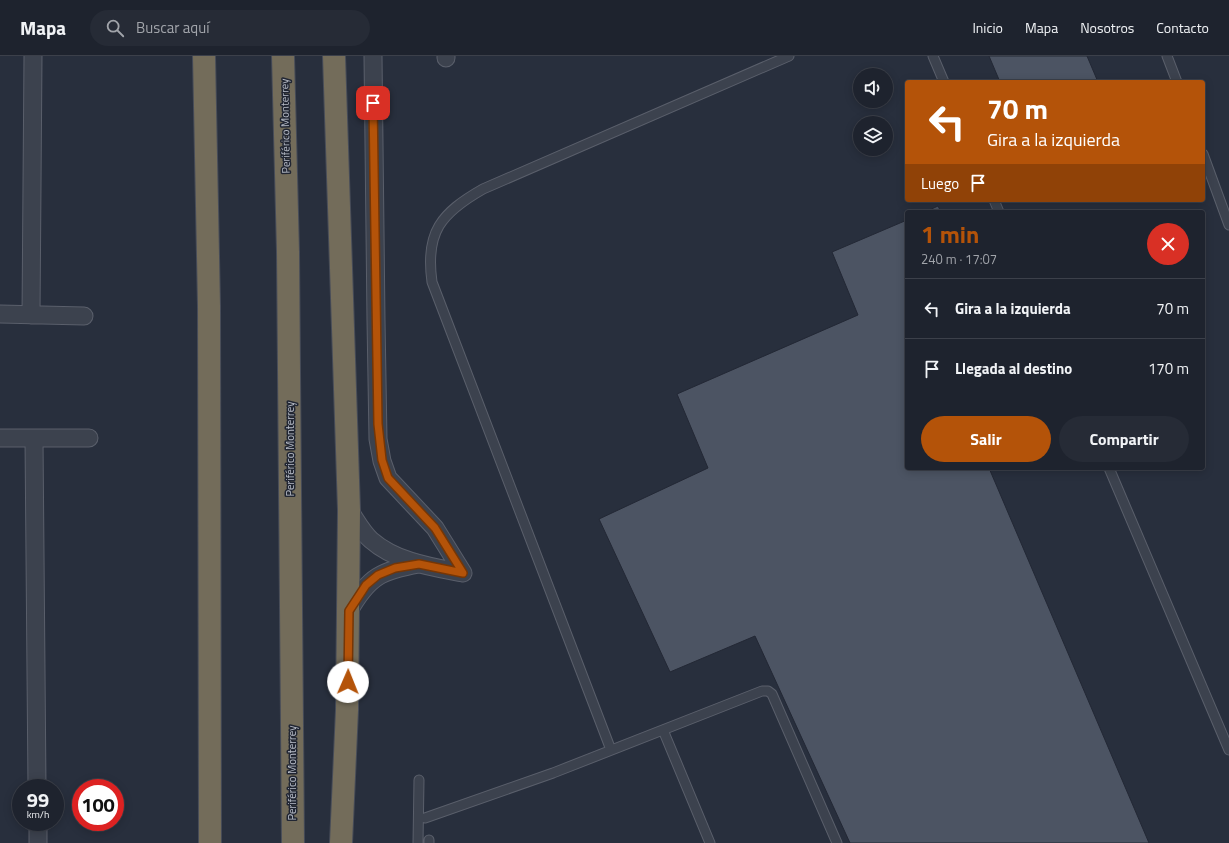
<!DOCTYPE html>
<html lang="es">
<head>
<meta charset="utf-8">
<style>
  :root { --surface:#1e232e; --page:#262b36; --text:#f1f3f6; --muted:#a1a4aa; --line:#3c404a; --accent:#b45309 }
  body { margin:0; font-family:"Titillium Web",sans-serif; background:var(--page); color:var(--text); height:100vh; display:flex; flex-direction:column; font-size:15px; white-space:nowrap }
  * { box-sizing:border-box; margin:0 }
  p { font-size:13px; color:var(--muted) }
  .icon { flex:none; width:22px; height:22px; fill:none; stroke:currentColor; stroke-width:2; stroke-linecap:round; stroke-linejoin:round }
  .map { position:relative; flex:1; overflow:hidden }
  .details { position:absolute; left:905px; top:154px; width:300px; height:260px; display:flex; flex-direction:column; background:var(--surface); border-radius:4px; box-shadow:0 2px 10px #0003,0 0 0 1px var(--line) }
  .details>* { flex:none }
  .top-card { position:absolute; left:905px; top:24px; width:300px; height:122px; border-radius:4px; box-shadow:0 2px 10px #0003,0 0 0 1px var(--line); background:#b45309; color:#fff; overflow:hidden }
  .buttons { position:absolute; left:853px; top:12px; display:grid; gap:8px }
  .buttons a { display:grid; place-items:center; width:40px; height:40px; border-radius:50%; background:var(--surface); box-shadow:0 2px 10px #0003,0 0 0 1px var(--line); font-size:20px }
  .speed { position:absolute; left:12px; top:723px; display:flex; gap:8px; font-size:20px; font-weight:700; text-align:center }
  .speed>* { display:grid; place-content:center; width:52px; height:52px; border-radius:50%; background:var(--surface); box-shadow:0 2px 10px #0003,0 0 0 1px var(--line); line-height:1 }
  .speed small { font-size:10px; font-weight:400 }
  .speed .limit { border:6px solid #d22; background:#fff; color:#111 }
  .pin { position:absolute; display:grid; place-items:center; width:34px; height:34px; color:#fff; margin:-17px; border-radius:8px; box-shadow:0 2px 6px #0006 }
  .me { position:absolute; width:44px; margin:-22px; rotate:1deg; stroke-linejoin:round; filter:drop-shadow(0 0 3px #0008) }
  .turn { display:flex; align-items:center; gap:14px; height:84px; padding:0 16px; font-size:18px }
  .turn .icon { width:52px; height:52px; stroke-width:2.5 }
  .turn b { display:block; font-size:28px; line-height:34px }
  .then { display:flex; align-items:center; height:38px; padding:0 16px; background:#0003; gap:8px; font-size:15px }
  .round { display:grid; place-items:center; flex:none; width:42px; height:42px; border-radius:21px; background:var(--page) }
  .head { display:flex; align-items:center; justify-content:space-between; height:68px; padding:0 16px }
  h1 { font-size:24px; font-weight:700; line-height:30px; color:var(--accent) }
  .primary-button { display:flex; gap:8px; margin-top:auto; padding:8px 16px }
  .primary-button a { flex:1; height:46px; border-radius:24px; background:var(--accent); color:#fff; font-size:16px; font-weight:700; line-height:46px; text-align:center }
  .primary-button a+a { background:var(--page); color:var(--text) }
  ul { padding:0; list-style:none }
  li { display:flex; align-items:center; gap:12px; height:60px; padding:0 16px; border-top:1px solid var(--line) }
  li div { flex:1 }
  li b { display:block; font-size:15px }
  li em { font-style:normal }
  header { display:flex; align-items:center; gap:24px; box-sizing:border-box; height:56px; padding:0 20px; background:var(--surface); border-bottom:1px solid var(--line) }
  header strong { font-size:19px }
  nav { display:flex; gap:22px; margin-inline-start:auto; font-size:14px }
  .search { width:280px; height:36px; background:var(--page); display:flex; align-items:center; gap:10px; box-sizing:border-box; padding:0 14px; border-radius:22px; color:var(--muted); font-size:15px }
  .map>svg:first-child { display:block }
  .building { fill:#4c5463; stroke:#232835 }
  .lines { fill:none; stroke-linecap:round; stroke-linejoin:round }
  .service-casing { stroke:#5a5f6b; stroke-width:11 }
  .minor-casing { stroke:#5a5f6b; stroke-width:19 }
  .motorway-casing { stroke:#474c58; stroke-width:24 }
  .service { stroke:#3c424e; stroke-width:9 }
  .minor { stroke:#3c424e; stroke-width:17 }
  .motorway { stroke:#736c5a; stroke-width:22 }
  .route-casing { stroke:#753606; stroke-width:10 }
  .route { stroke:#b45309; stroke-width:7 }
  .labels { text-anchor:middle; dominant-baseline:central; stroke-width:3; stroke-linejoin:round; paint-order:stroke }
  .street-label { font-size:11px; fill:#b8bdc8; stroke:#212633 }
</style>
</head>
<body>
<header>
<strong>Mapa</strong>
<div class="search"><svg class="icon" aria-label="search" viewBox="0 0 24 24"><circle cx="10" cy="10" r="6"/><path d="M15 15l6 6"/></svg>Buscar aquí</div>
<nav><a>Inicio</a><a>Mapa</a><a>Nosotros</a><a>Contacto</a></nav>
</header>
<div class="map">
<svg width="1229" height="787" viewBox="0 0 1229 787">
  <rect width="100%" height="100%" fill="#282f3d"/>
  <path class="building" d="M 989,0 L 1087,0 L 1098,26 L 1000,26 Z
    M 938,150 L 941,156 L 925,156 Z
    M 907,164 L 907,412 L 989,412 L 1149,787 L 850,787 L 755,580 L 670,616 L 599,463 L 708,412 L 677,338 L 858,259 L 832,196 Z"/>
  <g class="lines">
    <g class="service-casing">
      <path id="service" d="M 933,0 L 944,26
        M 1167,0 L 1177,26
        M 1203,98 L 1229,169
        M 994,144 L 999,156
        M 1109,412 L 1229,694
        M 663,674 L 710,787
        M 611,694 L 432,226 C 425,176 441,157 483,133 L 789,0
        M 425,762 L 553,717 L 762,635 L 768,635 L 772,638 L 837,787
        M 429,784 L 429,787
        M 418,787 L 419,724"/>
    </g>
    <g class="minor-casing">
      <path id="minor" d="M 373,0 L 376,264 L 378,383 L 382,405 L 388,422 L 435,472 L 463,517
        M 446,0 L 446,2
        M 0,258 L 84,260
        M 31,259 L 33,0
        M 0,382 L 89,382
        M 34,383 L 37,732
        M 349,454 C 356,464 362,476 371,484 C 396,506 432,511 463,517
        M 349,555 C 369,520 381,515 419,508
        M 38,766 L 38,787"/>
    </g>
    <g class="motorway-casing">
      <path id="motorway" d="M 204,0 L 209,250 L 210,787
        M 283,0 L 288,196 L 293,787
        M 334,0 L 349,454 L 347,654 L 341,787"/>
    </g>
    <use href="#service" class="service"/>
    <use href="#minor" class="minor"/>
    <use href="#motorway" class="motorway"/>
  </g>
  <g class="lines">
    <g class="route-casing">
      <path id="route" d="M 348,626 L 349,555 L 366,529 L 378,519 L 395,512 L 419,508 L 463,517 L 435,472 L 388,422 L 382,404 L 378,368 L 373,47"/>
    </g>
    <use href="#route" class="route"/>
  </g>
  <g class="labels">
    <g class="street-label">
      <text transform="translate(285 70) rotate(-91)">Periférico Monterrey</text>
      <text transform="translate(290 393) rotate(-90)">Periférico Monterrey</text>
      <text transform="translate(292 717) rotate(-90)">Periférico Monterrey</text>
    </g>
  </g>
</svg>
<div class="buttons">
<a><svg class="icon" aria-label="sound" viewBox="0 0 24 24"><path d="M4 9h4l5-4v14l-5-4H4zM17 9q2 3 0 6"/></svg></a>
<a><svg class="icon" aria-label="layers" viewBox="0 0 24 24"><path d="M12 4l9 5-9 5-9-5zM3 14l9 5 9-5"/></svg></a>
</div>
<div class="speed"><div>99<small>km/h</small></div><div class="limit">100</div></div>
<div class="pin" style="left:373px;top:47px;background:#d93025"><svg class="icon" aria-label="arrive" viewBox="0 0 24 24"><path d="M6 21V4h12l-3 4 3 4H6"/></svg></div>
<svg class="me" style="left:348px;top:626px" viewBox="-20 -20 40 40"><circle r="19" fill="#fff"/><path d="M0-13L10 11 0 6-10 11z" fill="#b45309"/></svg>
<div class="top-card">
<div class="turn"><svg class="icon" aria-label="left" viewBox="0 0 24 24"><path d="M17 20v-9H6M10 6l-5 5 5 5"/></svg><div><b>70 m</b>Gira a la izquierda</div></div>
<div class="then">Luego<svg class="icon" aria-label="arrive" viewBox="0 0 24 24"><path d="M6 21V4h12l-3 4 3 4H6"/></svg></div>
</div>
<section class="details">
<div class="head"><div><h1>1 min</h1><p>240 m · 17:07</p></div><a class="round" style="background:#d93025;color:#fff"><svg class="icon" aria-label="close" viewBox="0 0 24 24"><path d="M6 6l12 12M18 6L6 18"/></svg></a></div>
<ul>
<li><svg class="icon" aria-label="left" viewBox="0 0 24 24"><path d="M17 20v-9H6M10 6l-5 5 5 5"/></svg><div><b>Gira a la izquierda</b></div><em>70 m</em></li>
<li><svg class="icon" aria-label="arrive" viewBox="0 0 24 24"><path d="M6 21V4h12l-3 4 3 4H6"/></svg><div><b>Llegada al destino</b></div><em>170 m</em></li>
</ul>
<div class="primary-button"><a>Salir</a><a>Compartir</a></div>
</section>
</div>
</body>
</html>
